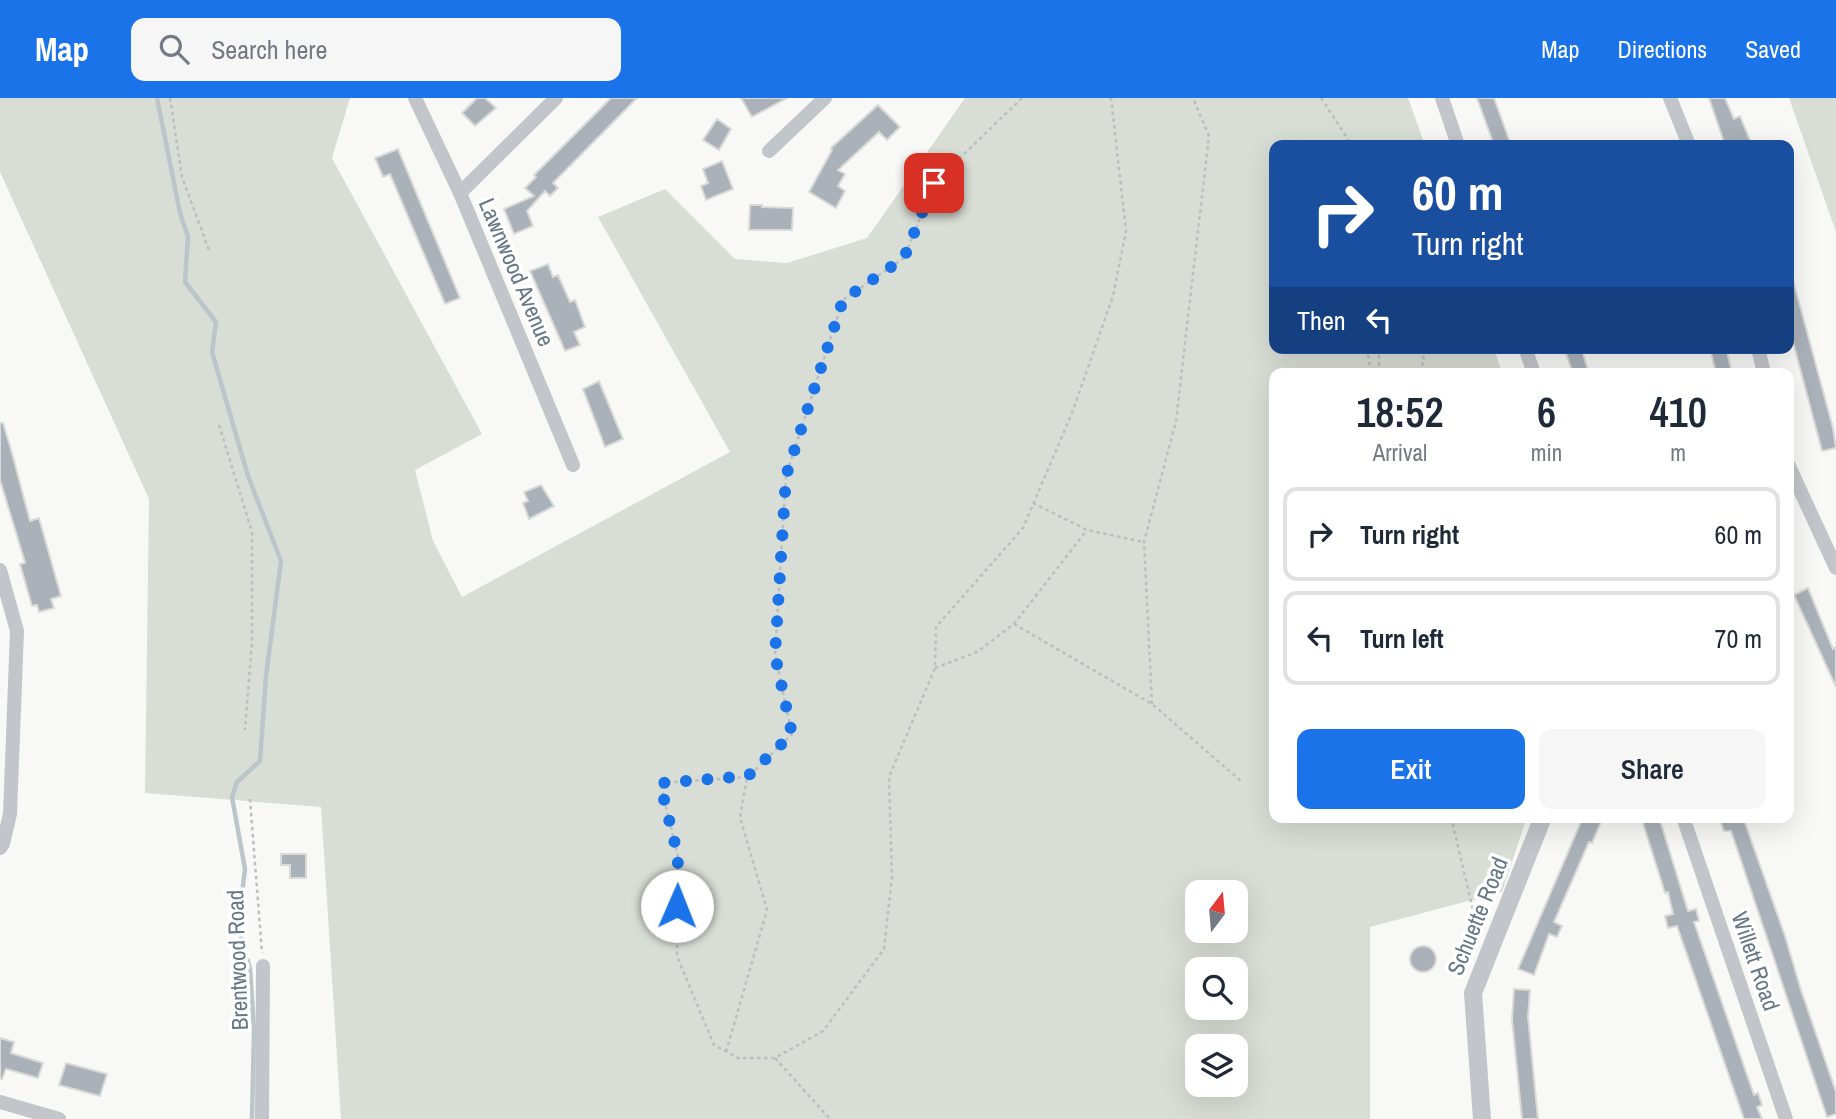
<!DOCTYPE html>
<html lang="en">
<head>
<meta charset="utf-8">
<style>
  :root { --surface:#fff; --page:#f6f6f7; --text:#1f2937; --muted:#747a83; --line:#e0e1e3; --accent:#1a73e8 }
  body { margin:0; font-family:"Archivo Narrow",sans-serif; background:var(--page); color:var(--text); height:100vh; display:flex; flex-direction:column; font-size:26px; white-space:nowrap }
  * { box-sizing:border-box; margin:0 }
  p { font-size:23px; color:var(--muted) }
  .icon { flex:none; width:38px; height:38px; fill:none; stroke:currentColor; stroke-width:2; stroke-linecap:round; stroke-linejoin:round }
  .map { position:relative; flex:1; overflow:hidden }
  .panel { position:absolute; left:1269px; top:270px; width:525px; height:455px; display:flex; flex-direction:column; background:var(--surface); border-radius:14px; box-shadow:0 7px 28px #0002 }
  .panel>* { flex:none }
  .hud { position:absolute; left:1269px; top:42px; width:525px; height:214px; border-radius:14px; box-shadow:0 7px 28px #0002; background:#1a4fa0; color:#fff; overflow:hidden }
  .needle { width:46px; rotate:16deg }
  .tools { position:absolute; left:1185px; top:782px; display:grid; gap:14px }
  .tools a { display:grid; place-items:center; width:63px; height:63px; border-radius:14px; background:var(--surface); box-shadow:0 7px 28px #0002; font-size:35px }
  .pin { position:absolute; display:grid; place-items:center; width:60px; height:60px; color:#fff; margin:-30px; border-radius:14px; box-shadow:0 4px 10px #0006 }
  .me { position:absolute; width:77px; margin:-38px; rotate:1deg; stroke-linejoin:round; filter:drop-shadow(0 0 5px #0008) }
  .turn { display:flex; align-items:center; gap:24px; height:147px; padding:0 28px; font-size:32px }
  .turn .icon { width:91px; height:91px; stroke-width:2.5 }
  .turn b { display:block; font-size:49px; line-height:60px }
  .then { display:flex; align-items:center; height:66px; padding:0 28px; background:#0003; gap:14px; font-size:26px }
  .eta { display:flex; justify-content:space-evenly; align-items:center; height:119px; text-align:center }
  .eta b { font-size:42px; font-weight:600; line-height:49px }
  .primary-button { display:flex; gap:14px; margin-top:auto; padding:14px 28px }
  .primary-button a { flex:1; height:80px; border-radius:14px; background:var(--accent); color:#fff; font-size:28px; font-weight:600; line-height:80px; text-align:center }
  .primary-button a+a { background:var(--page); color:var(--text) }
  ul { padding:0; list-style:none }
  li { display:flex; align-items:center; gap:21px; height:94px; margin:0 14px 10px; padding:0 14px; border:4px solid var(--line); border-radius:14px }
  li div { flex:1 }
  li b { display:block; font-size:26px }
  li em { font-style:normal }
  header { display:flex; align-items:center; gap:42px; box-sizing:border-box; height:98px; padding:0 35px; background:var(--accent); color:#fff }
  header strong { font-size:33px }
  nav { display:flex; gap:38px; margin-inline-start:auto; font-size:24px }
  .search { width:490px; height:63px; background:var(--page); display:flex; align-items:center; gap:18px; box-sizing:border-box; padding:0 24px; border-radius:14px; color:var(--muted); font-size:26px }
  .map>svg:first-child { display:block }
  .green { fill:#d8ddd5; fill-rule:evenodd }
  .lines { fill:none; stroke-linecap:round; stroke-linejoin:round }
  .stream { stroke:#bbc5ca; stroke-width:4.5 }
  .building { fill:#aab1b8; stroke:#dadad8; stroke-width:2 }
  .path { stroke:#bcbec1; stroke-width:2.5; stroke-dasharray:3.5 3.5; stroke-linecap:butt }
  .minor { stroke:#c2c5c9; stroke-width:14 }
  .tertiary { stroke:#c2c5c9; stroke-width:18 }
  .route { stroke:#1a73e8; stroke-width:12; stroke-dasharray:0 21.6 }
  .labels { text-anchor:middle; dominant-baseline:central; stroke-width:7; stroke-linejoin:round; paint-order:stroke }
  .street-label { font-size:23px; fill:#687786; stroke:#fff }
</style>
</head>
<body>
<header>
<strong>Map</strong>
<div class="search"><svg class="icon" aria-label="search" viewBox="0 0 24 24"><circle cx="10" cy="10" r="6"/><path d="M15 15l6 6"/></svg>Search here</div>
<nav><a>Map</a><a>Directions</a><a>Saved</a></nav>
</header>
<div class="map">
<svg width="1836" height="1021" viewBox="0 0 1836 1021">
  <rect width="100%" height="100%" fill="#f8f9f6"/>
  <path class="green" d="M 0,0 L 350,0 L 332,60 L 482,336 L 415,372 L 433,443 L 462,499 L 730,354 L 598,119 L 665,91 L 735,161 L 787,165 L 867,140 L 965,0 L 1408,0 L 1425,47 L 1274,47 L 1274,250 L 1494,250 L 1502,275 L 1274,275 L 1274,719 L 1527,719 L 1502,794 L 1370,829 L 1370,1021 L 341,1021 L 321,709 L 145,695 L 149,401 L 0,74 ZM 1197,794 L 1236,794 L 1236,833 L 1197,833 ZM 1197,872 L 1236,872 L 1236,910 L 1197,910 ZM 1197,948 L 1236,948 L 1236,987 L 1197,987 Z
    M 1789,0 L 1836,0 L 1836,134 Z"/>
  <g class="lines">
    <path class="stream" d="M 157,0 L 180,115 L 188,139 L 185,184 L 216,224 L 212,254 L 248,378 L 281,463 L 266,578 L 260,663 L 237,684 L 232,699 L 245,771 L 238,828 L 250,871 L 254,933 L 252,1021"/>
  </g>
  <path class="building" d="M 477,0 L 485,0 L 496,10 L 475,28 L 462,15 Z
    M 611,0 L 637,0 L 553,85 L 558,90 L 550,98 L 545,93 L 527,113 L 533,128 L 514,136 L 504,111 L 534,98 L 525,90 L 536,79 L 534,77 Z
    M 741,0 L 787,0 L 752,19 Z
    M 1477,0 L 1494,0 L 1511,47 L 1494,47 Z
    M 1709,0 L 1725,0 L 1734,21 L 1740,18 L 1752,47 L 1725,47 Z
    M 878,7 L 900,29 L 887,42 L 879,34 L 838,72 L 845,76 L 838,88 L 845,93 L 836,110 L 809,94 L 832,52 L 831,50 Z
    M 717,21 L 731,31 L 719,52 L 703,42 Z
    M 398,51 L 460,200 L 445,206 L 390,76 L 383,79 L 375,60 Z
    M 722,63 L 733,91 L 706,102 L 701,88 L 708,85 L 703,71 Z
    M 750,107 L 762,107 L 762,109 L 793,110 L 792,132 L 749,132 Z
    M 548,166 L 553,179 L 558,177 L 570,204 L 575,202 L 585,229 L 574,234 L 580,247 L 565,253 L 530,173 Z
    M 1788,182 L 1793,182 L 1833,330 L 1836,350 L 1822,353 L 1788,225 Z
    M 1564,250 L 1581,250 L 1589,275 L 1573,275 Z
    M 1710,250 L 1726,250 L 1732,275 L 1716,275 Z
    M 599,283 L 623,341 L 605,349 L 583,291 Z
    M 0,325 L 3,325 L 12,355 L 30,423 L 39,420 L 61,498 L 51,501 L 54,510 L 39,514 L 37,507 L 32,508 L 20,466 L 25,465 L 24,461 L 0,382 Z
    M 541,387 L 554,408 L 529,421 L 523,405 L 528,403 L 524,394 Z
    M 1808,490 L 1833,551 L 1836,549 L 1836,589 L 1794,497 Z
    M 1583,719 L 1591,719 L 1601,724 L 1592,745 L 1589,744 L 1554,824 L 1562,828 L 1557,839 L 1549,836 L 1534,877 L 1518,871 Z
    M 1641,719 L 1659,719 L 1688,813 L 1696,811 L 1699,823 L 1694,824 L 1754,997 L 1758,995 L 1762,1007 L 1757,1009 L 1762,1021 L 1744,1021 L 1677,828 L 1668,830 L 1665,818 L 1673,816 L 1668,794 L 1665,795 Z
    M 1727,719 L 1743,719 L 1785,838 L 1801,892 L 1836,994 L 1836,1016 L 1827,1019 L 1731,733 L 1724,733 L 1720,722 Z
    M 281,756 L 306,756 L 306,780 L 290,780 L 290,767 L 281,767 Z
    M1410 861a13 13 0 1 1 26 0a13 13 0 1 1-26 0Z
    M 1514,891 L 1530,892 L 1528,919 L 1538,1021 L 1522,1021 L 1512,921 Z
    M 0,940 L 14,944 L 11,955 L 43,965 L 38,980 L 6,971 L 2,981 L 0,981 Z
    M 66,965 L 107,976 L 100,998 L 59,987 Z"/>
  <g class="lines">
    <path class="path" d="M 170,0 L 182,79 L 210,155
      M 1022,0 L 934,85 L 904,160 L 843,202 L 786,378 L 775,557 L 792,636 L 748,679 L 660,685 L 678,758 L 677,858 L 714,947 L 738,960 L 775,960 L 823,933 L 884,851 L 892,779 L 889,679 L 935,570 L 936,529 L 1023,430 L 1072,315 L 1113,198 L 1126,133 L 1111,0
      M 1321,0 L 1352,47
      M 1367,250 L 1370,269 L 1377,275
      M 1379,250 L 1379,275
      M 1421,275 L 1425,250
      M 219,327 L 252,434 L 252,544 L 245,632
      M 1033,405 L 1087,432 L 1144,444
      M 1014,526 L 1152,606 L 1241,683
      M 935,570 L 977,554 L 1014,526 L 1087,432
      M 1152,606 L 1144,444 L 1176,323 L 1209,38 L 1193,0
      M 250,701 L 262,855
      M 1451,719 L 1479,837
      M 726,954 L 767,812 L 740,719 L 747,680
      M 775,960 L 830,1021"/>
    <path class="minor" d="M 415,0 L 460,95 L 573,367
      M 1442,0 L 1458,47
      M 1670,0 L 1689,47
      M 769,53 L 825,0
      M 460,95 L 556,0
      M 1525,250 L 1534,275
      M 1758,250 L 1764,275
      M 1788,366 L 1836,470
      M 0,472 L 17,533 L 10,716 L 3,746 L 0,750
      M 1683,719 L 1786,1021
      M 0,1004 L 59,1021
      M 262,1021 L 263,868"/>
    <path class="tertiary" d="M 1482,1021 L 1473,895 L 1543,719"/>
  </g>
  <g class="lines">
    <path class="route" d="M 677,808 L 678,758 L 660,685 L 748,678 L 792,636 L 775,557 L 786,378 L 843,202 L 904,160 L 934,85"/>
  </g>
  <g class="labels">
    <g class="street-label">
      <text transform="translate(517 174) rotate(67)">Lawnwood Avenue</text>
      <text transform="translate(1477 818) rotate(-68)">Schuette Road</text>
      <text transform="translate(237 862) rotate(-92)">Brentwood Road</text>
      <text transform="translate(1756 863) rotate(71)">Willett Road</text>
    </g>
  </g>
</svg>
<div class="tools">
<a><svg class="needle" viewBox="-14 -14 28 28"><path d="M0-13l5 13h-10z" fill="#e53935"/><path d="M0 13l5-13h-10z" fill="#747a83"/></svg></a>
<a><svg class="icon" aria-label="search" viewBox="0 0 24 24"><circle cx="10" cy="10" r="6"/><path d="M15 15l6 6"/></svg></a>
<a><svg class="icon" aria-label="layers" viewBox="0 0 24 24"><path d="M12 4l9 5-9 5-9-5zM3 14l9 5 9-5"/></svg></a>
</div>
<div class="pin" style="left:934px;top:85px;background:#d93025"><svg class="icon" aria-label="arrive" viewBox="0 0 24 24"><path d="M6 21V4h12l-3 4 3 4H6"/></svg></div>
<svg class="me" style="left:677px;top:808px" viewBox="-20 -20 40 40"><circle r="19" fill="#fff"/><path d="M0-13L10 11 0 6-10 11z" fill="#1a73e8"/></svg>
<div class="hud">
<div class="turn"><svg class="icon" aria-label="right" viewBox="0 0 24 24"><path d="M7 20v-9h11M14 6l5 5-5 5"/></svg><div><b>60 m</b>Turn right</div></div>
<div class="then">Then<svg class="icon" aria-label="left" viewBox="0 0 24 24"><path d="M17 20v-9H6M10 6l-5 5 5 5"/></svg></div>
</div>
<section class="panel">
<div class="eta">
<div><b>18:52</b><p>Arrival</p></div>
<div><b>6</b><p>min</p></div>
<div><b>410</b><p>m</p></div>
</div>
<ul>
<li><svg class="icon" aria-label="right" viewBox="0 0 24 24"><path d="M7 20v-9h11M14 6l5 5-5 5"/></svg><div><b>Turn right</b></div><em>60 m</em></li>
<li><svg class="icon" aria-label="left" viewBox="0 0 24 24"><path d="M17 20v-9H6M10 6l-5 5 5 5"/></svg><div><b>Turn left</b></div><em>70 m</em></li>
</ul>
<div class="primary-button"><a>Exit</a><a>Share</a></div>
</section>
</div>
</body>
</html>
